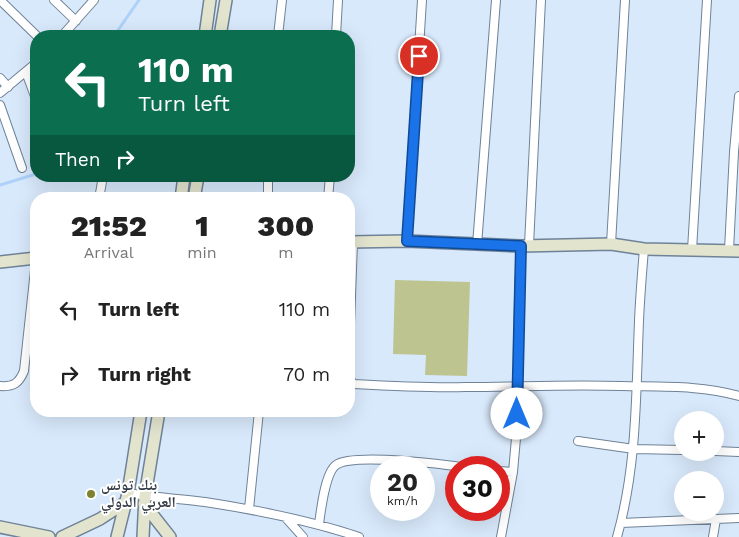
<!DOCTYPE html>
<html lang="en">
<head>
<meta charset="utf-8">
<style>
  :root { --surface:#fff; --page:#f2f2f2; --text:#222; --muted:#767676 }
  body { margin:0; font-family:"Work Sans","Noto Naskh Arabic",sans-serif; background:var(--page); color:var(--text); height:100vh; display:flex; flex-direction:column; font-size:19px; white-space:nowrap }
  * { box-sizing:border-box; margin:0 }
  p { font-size:16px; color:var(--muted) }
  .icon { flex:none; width:28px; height:28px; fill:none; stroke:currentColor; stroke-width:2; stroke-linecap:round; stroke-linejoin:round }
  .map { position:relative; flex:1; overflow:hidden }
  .side { position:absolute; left:30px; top:192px; width:325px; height:225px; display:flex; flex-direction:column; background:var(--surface); border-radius:20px; box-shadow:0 5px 20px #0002 }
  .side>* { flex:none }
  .top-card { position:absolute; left:30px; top:30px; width:325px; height:152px; border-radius:20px; box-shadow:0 5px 20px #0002; background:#0b6e4f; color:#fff; overflow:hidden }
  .buttons { position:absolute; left:674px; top:411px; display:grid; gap:10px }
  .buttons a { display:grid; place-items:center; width:50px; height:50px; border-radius:50%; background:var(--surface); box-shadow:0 5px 20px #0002; font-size:25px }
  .speed { position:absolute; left:370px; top:456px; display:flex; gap:10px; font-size:25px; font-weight:700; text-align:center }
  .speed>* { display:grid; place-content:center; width:65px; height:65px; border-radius:50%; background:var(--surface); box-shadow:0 5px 20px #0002; line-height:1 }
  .speed small { font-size:12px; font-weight:400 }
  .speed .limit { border:8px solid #d22; background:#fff; color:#111 }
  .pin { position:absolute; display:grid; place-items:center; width:42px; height:42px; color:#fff; margin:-21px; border:2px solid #fff; border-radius:50%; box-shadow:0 1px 5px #0007 }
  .me { position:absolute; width:55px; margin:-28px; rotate:0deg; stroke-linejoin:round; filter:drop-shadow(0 0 4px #0008) }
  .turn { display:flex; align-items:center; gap:18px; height:105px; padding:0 25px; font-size:22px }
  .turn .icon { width:65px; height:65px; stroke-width:2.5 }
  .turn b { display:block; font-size:35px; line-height:42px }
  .then { display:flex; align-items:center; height:48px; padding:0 25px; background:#0003; gap:10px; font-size:19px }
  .eta { display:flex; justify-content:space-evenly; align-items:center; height:85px; text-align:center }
  .eta b { font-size:30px; font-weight:800; line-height:35px }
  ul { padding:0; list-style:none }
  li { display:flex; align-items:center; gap:15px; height:65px; padding:0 25px }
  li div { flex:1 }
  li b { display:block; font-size:19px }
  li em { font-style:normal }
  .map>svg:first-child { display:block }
  .green { fill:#bec48f }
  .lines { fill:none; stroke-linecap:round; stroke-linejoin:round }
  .stream { stroke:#aed1f9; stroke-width:3 }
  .street-casing { stroke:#6f8297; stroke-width:10 }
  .secondary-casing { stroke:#6f8297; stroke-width:14 }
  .street { stroke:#fff; stroke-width:8 }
  .secondary { stroke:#e2e4ce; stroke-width:11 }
  .route-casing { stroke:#114b97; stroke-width:12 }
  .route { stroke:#1a73e8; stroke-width:9 }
  .poi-dot { fill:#7d832e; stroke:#fff; stroke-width:2 }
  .labels { text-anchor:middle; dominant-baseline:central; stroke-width:4; stroke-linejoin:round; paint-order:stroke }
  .poi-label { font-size:15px; font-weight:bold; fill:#333b45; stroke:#fff; text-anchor:start }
</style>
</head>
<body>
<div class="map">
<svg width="739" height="537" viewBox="0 0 739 537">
  <rect width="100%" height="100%" fill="#d8e9fb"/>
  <path class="green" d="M 395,280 L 470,282 L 467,376 L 425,375 L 426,355 L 393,354 Z"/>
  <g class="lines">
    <path class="stream" d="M 114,36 L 139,0
      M 0,185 L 36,174"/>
    <g class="street-casing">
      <path id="street" d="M 0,0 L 37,36
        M 54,0 L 76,21
        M 62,36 L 94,0
        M 278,36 L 282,0
        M 336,36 L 338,0
        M 26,72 L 36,99
        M 0,78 L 8,87
        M 0,93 L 36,63
        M 0,105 L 22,168
        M 99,199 L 103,176
        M 268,199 L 268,176
        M 328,199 L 330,176
        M 407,241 L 422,0
        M 611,244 L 625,0
        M 477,245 L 496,0
        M 529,245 L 541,0
        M 692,250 L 707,0
        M 729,250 L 734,152 L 739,96
        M 349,351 L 353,242
        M 349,379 L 354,384 C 391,386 428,388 465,387 C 517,387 569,384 621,386 C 661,387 701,385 739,396
        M 0,386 C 14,387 19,383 24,371 L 36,261
        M 578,441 L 634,449 L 682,450
        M 715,451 L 739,452
        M 499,471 L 513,472
        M 128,493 C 153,497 179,499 205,502 C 257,510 309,520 359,537
        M 249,509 L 259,411
        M 285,517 L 303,537
        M 621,523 L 739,518
        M 319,524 C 321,510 325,473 336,465 C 352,453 444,464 466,468
        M 501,537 L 513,472 L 517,427 L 519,300 L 521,246
        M 617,537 C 637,467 636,394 639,321 C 640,297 642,273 644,249
        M 713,537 L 716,519"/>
    </g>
    <g class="secondary-casing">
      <path id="secondary" d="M 205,36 L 210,0
        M 220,36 L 226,0
        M 181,199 L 184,176
        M 194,199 L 198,176
        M 349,242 L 407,241 L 521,246 L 611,244 L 644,249 L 739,251
        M 0,262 L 36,258
        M 144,504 L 170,537
        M 0,527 L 49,537
        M 62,537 L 100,519 L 126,502
        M 117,537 L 128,493 L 141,411
        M 143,537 L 145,496 L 159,411"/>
    </g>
    <use href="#street" class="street"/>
    <use href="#secondary" class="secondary"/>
  </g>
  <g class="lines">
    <g class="route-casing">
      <path id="route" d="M 419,56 L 407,241 L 521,246 L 517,414"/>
    </g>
    <use href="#route" class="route"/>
  </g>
  <circle class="poi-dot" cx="91" cy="494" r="5"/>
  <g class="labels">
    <g class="poi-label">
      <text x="101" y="485">بنك تونس<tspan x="101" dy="17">العربي الدولي</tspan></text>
    </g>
  </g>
</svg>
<div class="buttons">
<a>+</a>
<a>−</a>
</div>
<div class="speed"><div>20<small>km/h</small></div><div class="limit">30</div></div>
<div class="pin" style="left:419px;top:56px;background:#d93025"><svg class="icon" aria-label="arrive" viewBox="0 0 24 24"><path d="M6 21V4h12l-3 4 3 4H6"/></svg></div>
<svg class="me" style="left:517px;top:414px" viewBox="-20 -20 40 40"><circle r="19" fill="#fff"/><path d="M0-13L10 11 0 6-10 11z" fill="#1a73e8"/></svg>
<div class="top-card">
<div class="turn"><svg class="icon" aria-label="left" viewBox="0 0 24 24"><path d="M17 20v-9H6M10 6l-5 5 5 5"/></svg><div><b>110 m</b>Turn left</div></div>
<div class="then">Then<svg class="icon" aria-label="right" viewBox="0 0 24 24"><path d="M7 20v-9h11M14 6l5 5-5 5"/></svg></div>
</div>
<section class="side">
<div class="eta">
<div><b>21:52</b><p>Arrival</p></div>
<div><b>1</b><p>min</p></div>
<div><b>300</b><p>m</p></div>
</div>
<ul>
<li><svg class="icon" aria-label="left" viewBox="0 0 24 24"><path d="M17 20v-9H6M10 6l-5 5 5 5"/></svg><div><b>Turn left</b></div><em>110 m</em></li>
<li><svg class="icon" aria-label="right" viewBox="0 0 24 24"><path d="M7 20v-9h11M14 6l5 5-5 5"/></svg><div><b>Turn right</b></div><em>70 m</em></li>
</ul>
</section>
</div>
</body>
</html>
